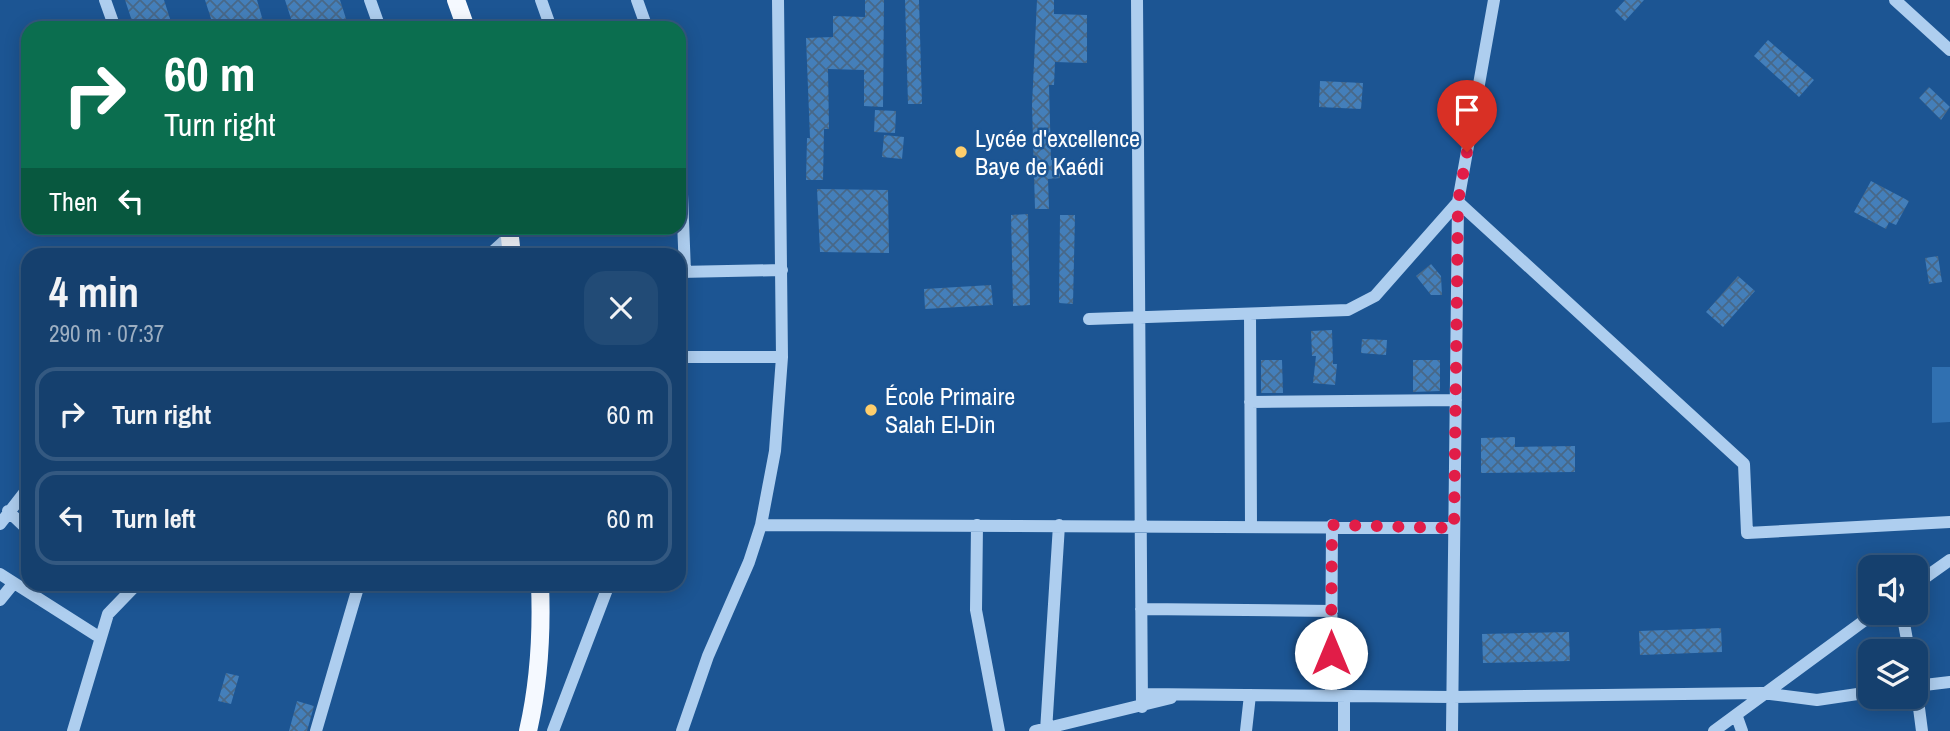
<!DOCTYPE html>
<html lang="en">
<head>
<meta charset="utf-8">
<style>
  :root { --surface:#15406e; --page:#224b76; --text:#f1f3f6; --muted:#9dafc2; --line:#345981 }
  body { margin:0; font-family:"Archivo Narrow",sans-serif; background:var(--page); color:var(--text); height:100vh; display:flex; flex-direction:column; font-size:26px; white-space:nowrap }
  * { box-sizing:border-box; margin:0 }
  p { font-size:23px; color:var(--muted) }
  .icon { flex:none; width:38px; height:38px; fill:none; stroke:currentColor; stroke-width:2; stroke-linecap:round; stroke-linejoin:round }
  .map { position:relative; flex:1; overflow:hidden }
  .sheet { position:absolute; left:21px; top:248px; width:665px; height:343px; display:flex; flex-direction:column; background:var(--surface); border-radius:21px; box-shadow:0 4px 18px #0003,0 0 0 2px var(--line) }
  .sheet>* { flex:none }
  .banner { position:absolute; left:21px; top:21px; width:665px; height:214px; border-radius:21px; box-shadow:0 4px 18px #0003,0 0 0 2px var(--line); background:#0b6e4f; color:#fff; overflow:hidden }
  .tools { position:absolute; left:1858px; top:555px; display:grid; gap:14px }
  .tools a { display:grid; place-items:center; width:70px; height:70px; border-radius:14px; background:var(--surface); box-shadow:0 4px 18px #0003,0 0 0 2px var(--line); font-size:35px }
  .pin { position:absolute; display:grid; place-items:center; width:60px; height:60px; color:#fff; margin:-72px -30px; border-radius:50% 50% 50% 0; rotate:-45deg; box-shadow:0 0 7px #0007 }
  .pin .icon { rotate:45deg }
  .me { position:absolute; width:77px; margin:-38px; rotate:0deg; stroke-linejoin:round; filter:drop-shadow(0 0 5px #0008) }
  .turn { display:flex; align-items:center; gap:24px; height:147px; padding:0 28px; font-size:32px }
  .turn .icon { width:91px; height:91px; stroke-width:2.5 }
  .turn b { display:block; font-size:49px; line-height:60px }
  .then { display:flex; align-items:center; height:66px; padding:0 28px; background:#0003; gap:14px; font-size:26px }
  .round { display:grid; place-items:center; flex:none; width:74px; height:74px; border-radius:21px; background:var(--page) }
  .summary { display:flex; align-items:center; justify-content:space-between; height:119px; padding:0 28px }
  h1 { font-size:42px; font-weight:800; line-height:52px }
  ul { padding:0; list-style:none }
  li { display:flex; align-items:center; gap:21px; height:94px; margin:0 14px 10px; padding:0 14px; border:4px solid var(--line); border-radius:21px }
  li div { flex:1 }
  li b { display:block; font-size:26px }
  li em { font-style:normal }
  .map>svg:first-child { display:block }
  .green { fill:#3070b1 }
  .building { fill:url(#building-cross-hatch) }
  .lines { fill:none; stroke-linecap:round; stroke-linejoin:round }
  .minor { stroke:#aeceef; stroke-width:12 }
  .major { stroke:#f5f9ff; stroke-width:18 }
  .route { stroke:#e11d48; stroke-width:12; stroke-dasharray:0 21.6 }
  .poi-dot { fill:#fece6c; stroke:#1c5593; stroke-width:2.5 }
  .labels { text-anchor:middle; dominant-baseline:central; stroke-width:5; stroke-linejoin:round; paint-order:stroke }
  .poi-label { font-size:24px; fill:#fff; stroke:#1c5593; text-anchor:start }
</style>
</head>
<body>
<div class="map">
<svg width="1950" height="731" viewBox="0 0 1950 731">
  <defs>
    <pattern id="building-cross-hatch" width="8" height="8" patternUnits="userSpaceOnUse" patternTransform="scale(1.75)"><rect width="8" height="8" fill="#447fba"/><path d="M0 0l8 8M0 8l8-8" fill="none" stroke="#486888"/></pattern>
  </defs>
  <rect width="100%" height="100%" fill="#1c5593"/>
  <path class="green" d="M 1932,367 L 1950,367 L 1950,422 L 1932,423 Z"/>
  <path class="building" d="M 125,0 L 164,0 L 173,28 L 141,28 L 138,19 L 132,21 Z
    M 205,0 L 257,0 L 265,28 L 214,28 Z
    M 285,0 L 340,0 L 349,28 L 294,28 Z
    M 865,0 L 884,0 L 883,107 L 864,106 L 864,70 L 828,69 L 829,129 L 824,129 L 823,180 L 806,180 L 807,138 L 810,138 L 806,38 L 833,37 L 833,16 L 865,17 Z
    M 905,0 L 919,0 L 922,104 L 908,104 Z
    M 1037,0 L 1054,0 L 1054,14 L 1087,15 L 1087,63 L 1055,62 L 1054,85 L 1049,85 L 1051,160 L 1060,160 L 1060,178 L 1048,179 L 1049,209 L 1035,209 L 1032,105 Z
    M 1625,0 L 1644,0 L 1625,21 L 1615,11 Z
    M 1768,40 L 1814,80 L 1799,97 L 1754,56 Z
    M 1320,81 L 1363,83 L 1361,109 L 1319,107 Z
    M 1929,87 L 1950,107 L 1941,120 L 1919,98 Z
    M 875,110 L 896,111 L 895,133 L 874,132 Z
    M 884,135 L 904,137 L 902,159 L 882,157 Z
    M 1871,181 L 1909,201 L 1896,225 L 1889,222 L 1886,229 L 1854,212 Z
    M 817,189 L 888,190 L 889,253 L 820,252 Z
    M 1028,214 L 1030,305 L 1013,306 L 1011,215 Z
    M 1060,215 L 1075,215 L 1073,304 L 1059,303 Z
    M 1938,256 L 1942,282 L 1929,284 L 1925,258 Z
    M 1431,264 L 1441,276 L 1442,295 L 1431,295 L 1416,276 Z
    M 1738,276 L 1755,291 L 1723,327 L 1706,312 Z
    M 991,285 L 993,305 L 925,309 L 924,289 Z
    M 1332,330 L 1333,364 L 1337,364 L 1335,385 L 1313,383 L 1316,356 L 1312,356 L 1311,331 Z
    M 1362,339 L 1387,340 L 1386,355 L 1361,353 Z
    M 1261,360 L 1282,360 L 1283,393 L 1261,393 Z
    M 1413,360 L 1440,360 L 1440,391 L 1413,392 Z
    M 1515,437 L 1515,447 L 1575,446 L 1575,472 L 1481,473 L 1481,438 Z
    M 1721,628 L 1722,652 L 1640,655 L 1639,631 Z
    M 1569,632 L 1570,661 L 1483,663 L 1482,634 Z
    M 226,673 L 239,676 L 231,704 L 218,701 Z
    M 297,701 L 314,706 L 307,731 L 289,731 Z"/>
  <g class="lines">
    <path class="minor" d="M 105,0 L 115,28
      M 370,0 L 380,28
      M 541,0 L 551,28
      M 637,0 L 647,28
      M 1137,0 L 1142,707
      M 1895,0 L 1950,50
      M 679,117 L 685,272
      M 488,256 L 510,236
      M 679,272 L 782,270
      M 1250,314 L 1251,526
      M 1089,319 L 1348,310 L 1375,296 L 1458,202 L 1744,464 L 1747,533 L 1950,522
      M 679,357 L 782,357
      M 1250,402 L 1456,400
      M 8,511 L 28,530
      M 0,524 L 28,488
      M 761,525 L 1454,528
      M 977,525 L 976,610 L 999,731
      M 0,574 L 99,637
      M 1916,584 L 1950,560
      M 0,600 L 13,584
      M 1141,609 L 1332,611
      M 1902,612 L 1909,651
      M 1916,685 L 1922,731
      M 1916,686 L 1950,682
      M 1142,694 L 1452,697 L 1762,693 L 1817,700 L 1871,692
      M 1331,696 L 1332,525
      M 1344,696 L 1344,731
      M 1737,717 L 1742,731
      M 73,731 L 108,614 L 137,584
      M 316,731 L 359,584
      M 553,731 L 609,584
      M 682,731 L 708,656 L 749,562 L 761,525 L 775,451 L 782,357 L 778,0
      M 1035,731 L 1171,698
      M 1046,731 L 1059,525
      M 1246,731 L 1250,695
      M 1452,731 L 1458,202 L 1494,0
      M 1714,731 L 1876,612"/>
    <path class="major" d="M 456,0 L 466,28
      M 509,228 L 512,256
      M 528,731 C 539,683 542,634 540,584"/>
  </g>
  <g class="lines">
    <path class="route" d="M 1331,653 L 1332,525 L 1454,528 L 1458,202 L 1467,152"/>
  </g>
  <g class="poi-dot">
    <circle cx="961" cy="152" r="7"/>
    <circle cx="871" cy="410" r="7"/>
  </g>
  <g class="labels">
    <g class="poi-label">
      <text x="975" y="138">Lycée d'excellence<tspan x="975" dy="28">Baye de Kaédi</tspan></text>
      <text x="885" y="396">École Primaire<tspan x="885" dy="28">Salah El-Din</tspan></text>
    </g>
  </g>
</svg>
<div class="tools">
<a><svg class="icon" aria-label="sound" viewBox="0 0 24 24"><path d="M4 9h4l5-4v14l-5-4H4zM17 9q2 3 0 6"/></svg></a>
<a><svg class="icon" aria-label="layers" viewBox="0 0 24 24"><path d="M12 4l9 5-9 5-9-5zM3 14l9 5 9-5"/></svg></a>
</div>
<div class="pin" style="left:1467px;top:152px;background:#d93025"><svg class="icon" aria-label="arrive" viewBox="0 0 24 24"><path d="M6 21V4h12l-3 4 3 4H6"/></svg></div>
<svg class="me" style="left:1331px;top:653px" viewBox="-20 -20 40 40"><circle r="19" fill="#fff"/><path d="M0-13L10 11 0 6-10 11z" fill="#e11d48"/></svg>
<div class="banner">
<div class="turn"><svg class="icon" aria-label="right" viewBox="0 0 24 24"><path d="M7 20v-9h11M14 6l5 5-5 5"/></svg><div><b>60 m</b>Turn right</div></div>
<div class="then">Then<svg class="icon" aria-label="left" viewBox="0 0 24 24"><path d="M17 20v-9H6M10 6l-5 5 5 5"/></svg></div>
</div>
<section class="sheet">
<div class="summary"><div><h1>4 min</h1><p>290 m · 07:37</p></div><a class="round"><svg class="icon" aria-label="close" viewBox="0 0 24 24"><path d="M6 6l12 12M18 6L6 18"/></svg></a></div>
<ul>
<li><svg class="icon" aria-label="right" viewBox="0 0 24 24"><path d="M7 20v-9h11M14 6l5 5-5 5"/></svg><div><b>Turn right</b></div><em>60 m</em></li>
<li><svg class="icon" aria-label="left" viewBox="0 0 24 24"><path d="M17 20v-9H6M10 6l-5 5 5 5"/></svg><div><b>Turn left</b></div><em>60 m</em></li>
</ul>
</section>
</div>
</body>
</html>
